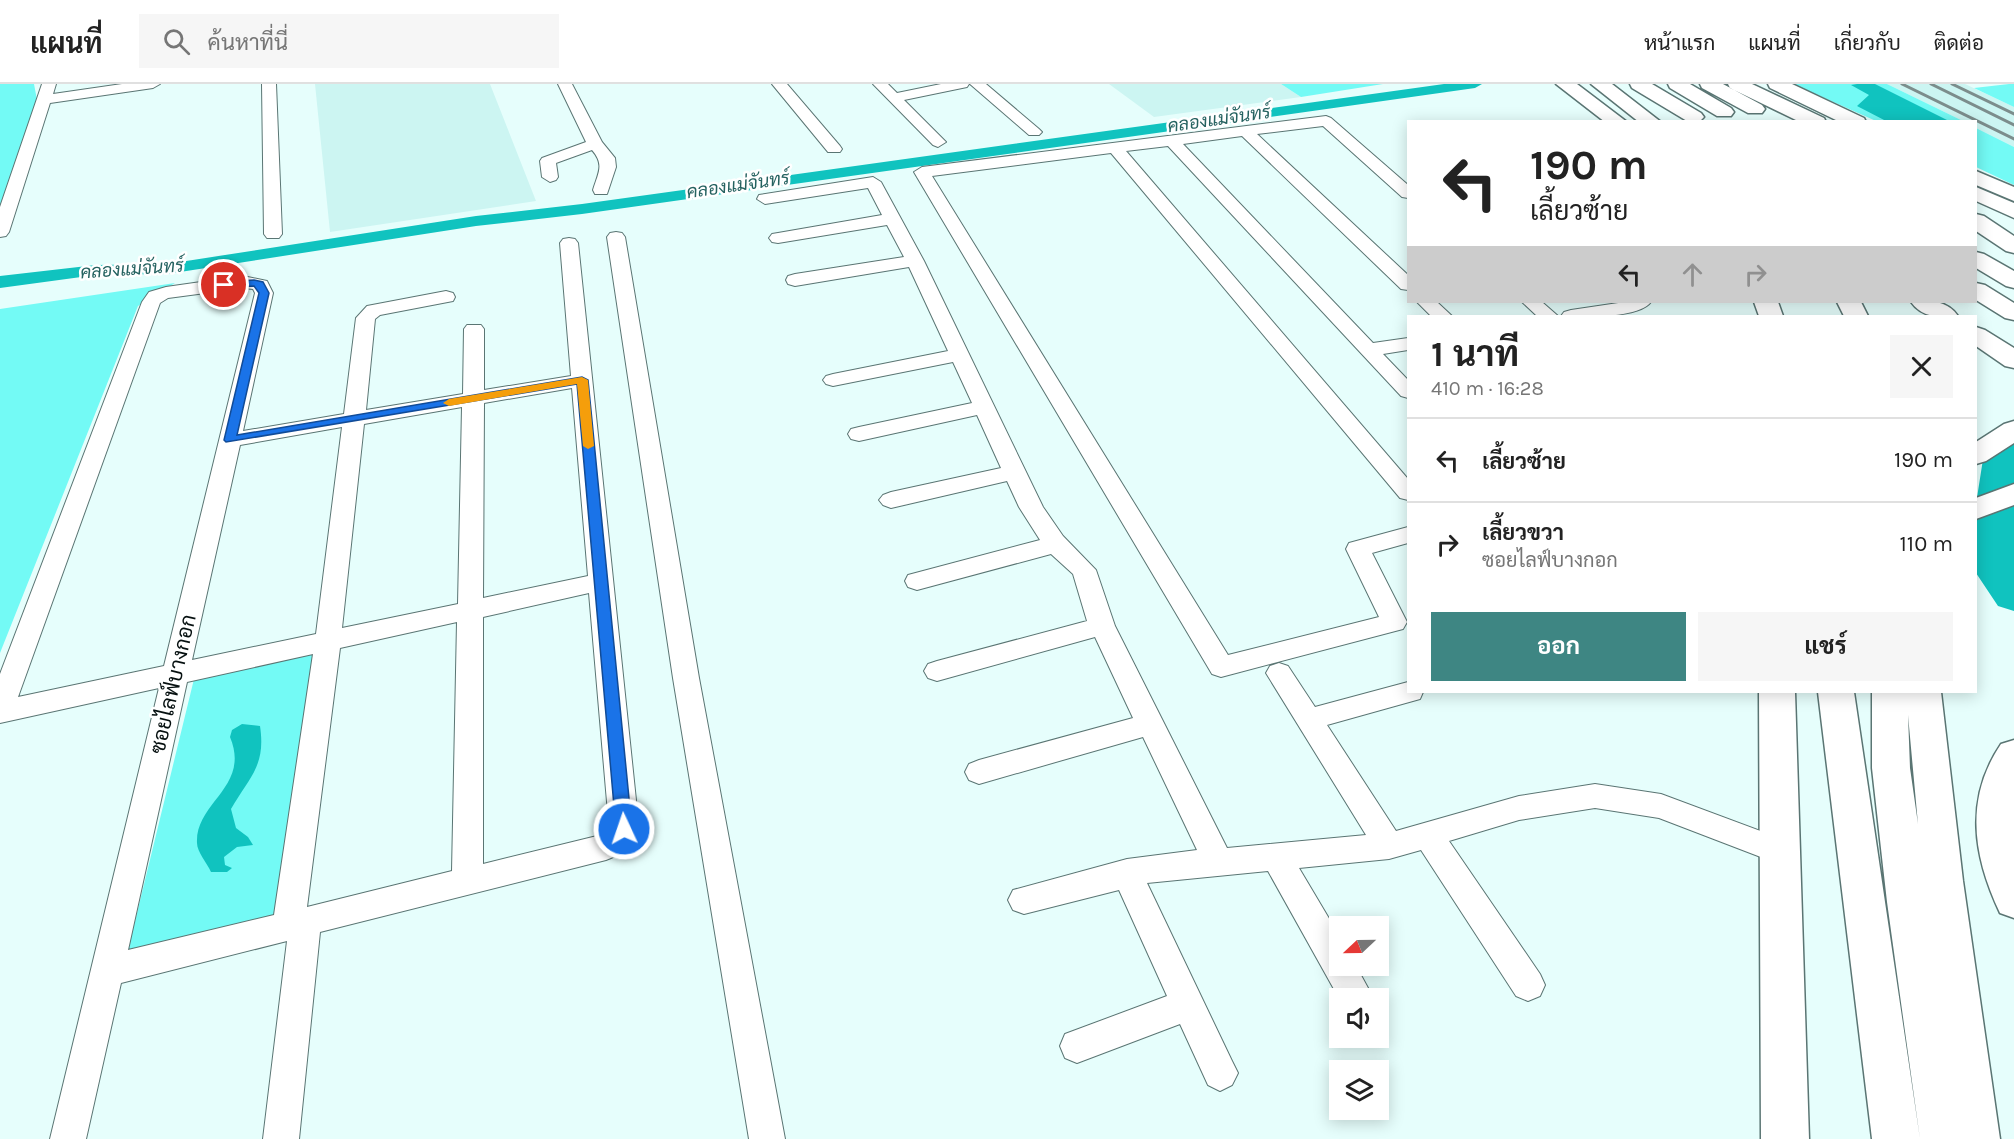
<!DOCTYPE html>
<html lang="th">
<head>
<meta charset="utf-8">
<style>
  :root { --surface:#fff; --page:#f6f6f6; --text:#222; --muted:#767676; --line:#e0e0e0; --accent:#3e8683 }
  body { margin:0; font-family:Karla,Sarabun,sans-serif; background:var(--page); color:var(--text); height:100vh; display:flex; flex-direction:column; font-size:22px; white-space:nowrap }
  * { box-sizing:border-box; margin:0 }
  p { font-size:20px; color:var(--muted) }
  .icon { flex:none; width:33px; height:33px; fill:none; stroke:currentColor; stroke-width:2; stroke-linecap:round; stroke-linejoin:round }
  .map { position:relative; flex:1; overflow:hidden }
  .panel { position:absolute; left:1407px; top:231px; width:570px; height:378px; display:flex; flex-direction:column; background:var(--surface); border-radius:0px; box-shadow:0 3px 15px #0003 }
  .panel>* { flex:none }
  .guide { position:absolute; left:1407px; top:36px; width:570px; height:183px; border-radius:0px; box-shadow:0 3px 15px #0003; background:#fff; color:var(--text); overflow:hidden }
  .needle { width:39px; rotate:248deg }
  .buttons { position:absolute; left:1329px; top:832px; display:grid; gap:12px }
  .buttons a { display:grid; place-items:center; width:60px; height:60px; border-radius:0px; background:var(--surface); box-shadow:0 3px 15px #0003; font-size:30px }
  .pin { position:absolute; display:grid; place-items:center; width:51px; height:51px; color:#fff; margin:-26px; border:3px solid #fff; border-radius:50%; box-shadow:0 2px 6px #0007 }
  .me { position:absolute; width:66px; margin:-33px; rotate:357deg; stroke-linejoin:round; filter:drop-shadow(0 0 4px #0008) }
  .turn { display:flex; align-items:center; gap:21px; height:126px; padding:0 24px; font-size:27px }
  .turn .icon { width:78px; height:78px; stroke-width:2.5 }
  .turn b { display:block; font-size:42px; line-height:51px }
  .lanes { display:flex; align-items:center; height:57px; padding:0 24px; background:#0003; justify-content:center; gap:30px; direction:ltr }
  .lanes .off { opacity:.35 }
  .round { display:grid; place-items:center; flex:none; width:63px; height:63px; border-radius:0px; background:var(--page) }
  .head { display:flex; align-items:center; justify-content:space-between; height:102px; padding:0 24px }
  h1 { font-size:36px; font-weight:700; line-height:45px }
  .cta { display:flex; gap:12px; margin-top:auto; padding:12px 24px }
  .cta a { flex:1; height:69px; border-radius:0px; background:var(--accent); color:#fff; font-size:24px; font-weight:700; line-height:69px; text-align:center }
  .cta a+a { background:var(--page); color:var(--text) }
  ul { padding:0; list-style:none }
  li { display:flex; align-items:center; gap:18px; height:84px; padding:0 24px; border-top:2px solid var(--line) }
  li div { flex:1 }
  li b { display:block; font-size:22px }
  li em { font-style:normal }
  header { display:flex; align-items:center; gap:36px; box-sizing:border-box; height:84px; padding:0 30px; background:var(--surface); border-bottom:2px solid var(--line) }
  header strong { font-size:28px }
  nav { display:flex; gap:33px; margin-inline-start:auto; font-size:21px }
  .search { width:420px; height:54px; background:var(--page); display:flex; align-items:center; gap:15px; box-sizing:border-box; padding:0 21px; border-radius:0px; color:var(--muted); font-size:22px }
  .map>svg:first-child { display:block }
  .built { fill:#ccf5f2 }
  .green { fill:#73faf5 }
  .water { fill:#10c3bf }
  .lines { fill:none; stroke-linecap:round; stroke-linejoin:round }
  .canal { fill:#10c3bf; fill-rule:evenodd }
  .street-casing { stroke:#5a7573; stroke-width:2 }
  .secondary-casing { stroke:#5a7573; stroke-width:3 }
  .highway-casing { stroke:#5a7573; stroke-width:3 }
  .street { fill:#fff; fill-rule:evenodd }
  .secondary { fill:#fff; fill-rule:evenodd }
  .highway { fill:#fff; fill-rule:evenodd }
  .rail { stroke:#7c8d8c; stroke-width:3 }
  .route { fill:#1a73e8; stroke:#114b97; stroke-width:1.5 }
  .slow { fill:#f59e0b }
  .labels { text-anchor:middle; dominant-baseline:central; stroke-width:5; stroke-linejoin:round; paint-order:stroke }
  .far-water-label { font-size:18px; font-style:italic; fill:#256260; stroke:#fff }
  .street-label { font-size:21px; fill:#061010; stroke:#fff }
</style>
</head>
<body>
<header>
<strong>แผนที่</strong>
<div class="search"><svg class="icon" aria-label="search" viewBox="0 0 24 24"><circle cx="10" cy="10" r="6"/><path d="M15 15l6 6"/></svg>ค้นหาที่นี่</div>
<nav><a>หน้าแรก</a><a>แผนที่</a><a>เกี่ยวกับ</a><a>ติดต่อ</a></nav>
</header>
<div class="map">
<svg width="2014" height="1055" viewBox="0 0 2014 1055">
  <rect width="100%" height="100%" fill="#e6fefc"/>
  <path class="built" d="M 315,0 L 490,0 L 536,117 L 330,148 Z
    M 1109,0 L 1281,0 L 1301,13 L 1154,33 Z
    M 1887,0 L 1965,0 L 2014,23 L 2014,63 L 1976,44 L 1976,38 L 1963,37 Z"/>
  <path class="green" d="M 0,0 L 34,0 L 38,21 L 0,122 Z
    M 1281,0 L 1383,0 L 1301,13 Z
    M 1793,0 L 1887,0 L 1963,37 L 1876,37 Z
    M 2014,0 L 2014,23 L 1974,4 L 2009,0 Z
    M 1976,44 L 2014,63 L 2014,101 L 1976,83 Z
    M 175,199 L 138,222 L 0,569 L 0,225 Z
    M 314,569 L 278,832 L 128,866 L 194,595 Z"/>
  <path class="water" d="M 1857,0 L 1875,0 L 1949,37 L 1886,37 L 1857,22 L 1869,11 L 1851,1 Z
    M 1986,356 L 2014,359 L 2014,527 L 1998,522 L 1976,489 L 1976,420 Z
    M 242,640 L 260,642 C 266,682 250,692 231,725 L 236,744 L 248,753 L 253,761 L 237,763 L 224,773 L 225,781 L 232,784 L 227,788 L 211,788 C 207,779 197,768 197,759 C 195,718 251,703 230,653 L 232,646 Z"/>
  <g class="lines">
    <path class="canal" d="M 1444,0 L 1482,0 L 1475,4 L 582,130 L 476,142 L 167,190 L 96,191 L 0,204 L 0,192 L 96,181 L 167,180 L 476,132 L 582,120 Z"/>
    <g class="street-casing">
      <path id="street" d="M 42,0 L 56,0 L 53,10 L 122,0 L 160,0 L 153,4 L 50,19 L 9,148 L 6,152 L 0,153 L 0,123 Z
        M 262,0 L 276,0 L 282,150 L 279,154 L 267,154 L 264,150 Z
        M 558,0 L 572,0 L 602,58 L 615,74 L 616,83 L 607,110 L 595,110 L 593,106 C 598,89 605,81 592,66 L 556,79 L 558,93 L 556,96 L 550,98 L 542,93 L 540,77 L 542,74 L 586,58 Z
        M 772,0 L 787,0 L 840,62 L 842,65 L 840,68 L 828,68 Z
        M 873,0 L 888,0 L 897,9 L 941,0 L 969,0 L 967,3 L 904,16 L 946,58 L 938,63 L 933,61 Z
        M 970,0 L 986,0 L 1039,45 L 1042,48 L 1039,51 L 1029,51 Z
        M 1326,32 L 1331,34 L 1408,101 L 1408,114 L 1402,113 L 1323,42 L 1257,50 L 1408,191 L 1408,206 L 1401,205 L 1242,52 L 1183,60 L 1373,259 L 1408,254 L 1408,266 L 1383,270 L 1408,296 L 1408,314 L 1401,312 L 1168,62 L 1126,67 L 1408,395 L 1408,416 L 1400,414 L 1111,69 L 932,92 L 1228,571 L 1379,533 L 1346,465 L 1349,459 L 1408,443 L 1408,459 L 1372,469 L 1407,538 L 1403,545 L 1221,593 L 1212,590 L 914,88 L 922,83 Z
        M 873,93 L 881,98 L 924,177 L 1043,423 L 1063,452 L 1096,486 L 1115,542 L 1227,764 L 1366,751 L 1266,589 L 1270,582 L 1279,579 L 1288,582 L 1315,623 L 1408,598 L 1408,608 L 1423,608 L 1420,615 L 1327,641 L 1396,747 L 1519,712 L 1595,700 L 1661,710 L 1790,758 L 1794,767 L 1790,776 L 1779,780 L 1659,734 L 1595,724 L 1519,736 L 1449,757 L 1540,890 L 1545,901 L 1540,912 L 1528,917 L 1516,912 L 1421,766 L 1389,775 L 1299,784 L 1340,853 L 1340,882 L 1356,882 L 1374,915 L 1340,916 L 1268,787 L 1147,799 L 1232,977 L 1238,989 L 1232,1001 L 1220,1007 L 1208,1001 L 1180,940 L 1077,979 L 1065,974 L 1060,962 L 1065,950 L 1167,912 L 1119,806 L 1024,830 L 1013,826 L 1008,816 L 1013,806 L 1127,775 L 1197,766 L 1143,653 L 979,700 L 969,696 L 965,688 L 969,680 L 979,676 L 1133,634 L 1095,553 L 937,597 L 928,594 L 924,587 L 928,580 L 937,577 L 1087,537 L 1073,490 L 1051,470 L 917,506 L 908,503 L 905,497 L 908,491 L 1040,456 L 1019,423 L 1007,397 L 891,424 L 883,421 L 879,416 L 883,411 L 891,408 L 1001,384 L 977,331 L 859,357 L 851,355 L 848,350 L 851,345 L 859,343 L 972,319 L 953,278 L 833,302 L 826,300 L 823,296 L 826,292 L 833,290 L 948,267 L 909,183 L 795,202 L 788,200 L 786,196 L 788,192 L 795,190 L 904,173 L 887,141 L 778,159 L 772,158 L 769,154 L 772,150 L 778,149 L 882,131 L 868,104 L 765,120 L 757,115 L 759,111 Z
        M 616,148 L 622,149 L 625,153 L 699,594 L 785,1055 L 749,1055 L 673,594 L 607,153 L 610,149 Z
        M 569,154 L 575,155 L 578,159 L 639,745 C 632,759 621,771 606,776 L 320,848 L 299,1055 L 263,1055 L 287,857 L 121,899 L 86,1055 L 50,1055 L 159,604 L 0,639 L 0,590 L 142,218 L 149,208 L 166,203 L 243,192 L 267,197 L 273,209 L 243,347 L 344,330 L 356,234 L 367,222 L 446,207 L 453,209 L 455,213 L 453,217 L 380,231 L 375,235 L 366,326 L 463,310 L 464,245 L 467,241 L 481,241 L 484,245 L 484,306 L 571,292 L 560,159 L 563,155 ZM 243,204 L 253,205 L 255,209 L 164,582 L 18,613 L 160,219 L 168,214 ZM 572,304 L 588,492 L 483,514 L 484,319 ZM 462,323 L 458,520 L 342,544 L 364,340 ZM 342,343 L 316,550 L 192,576 L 240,361 ZM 589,509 L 609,741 L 597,752 L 483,780 L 483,533 ZM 457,538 L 452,787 L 307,823 L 340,564 ZM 313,570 L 274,831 L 128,866 L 187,598 Z
        M 1417,218 L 1437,218 L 1452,232 L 1431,232 Z
        M 1522,218 L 1542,218 L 1558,232 L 1537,232 Z
        M 1625,218 L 1651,218 C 1640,234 1580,234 1561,232 L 1564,228 L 1571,226 Z"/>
    </g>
    <g class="secondary-casing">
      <path id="secondary" d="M 1556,0 L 1577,0 L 1627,38 L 1605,38 Z
        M 1768,0 L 1792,0 L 1864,34 L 1866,38 L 1840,38 L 1770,4 Z
        M 1976,87 L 2014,103 L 2014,117 L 1976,101 Z
        M 1754,218 L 1778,218 L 1783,232 L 1759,232 Z
        M 1759,608 L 1795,608 L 1809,1055 L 1761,1055 Z"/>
    </g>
    <g class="highway-casing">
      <path id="highway" d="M 1591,0 L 1612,0 L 1661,38 L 1639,38 Z
        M 1630,0 L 1652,0 L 1701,29 L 1704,33 L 1699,38 L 1687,37 L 1632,4 Z
        M 1668,0 L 1690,0 L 1731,24 L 1734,28 L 1731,32 L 1717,32 L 1670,4 Z
        M 1700,0 L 1723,0 L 1762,21 L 1765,25 L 1762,29 L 1748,29 L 1702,4 Z
        M 1728,0 L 1752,0 L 1824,34 L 1826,38 L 1800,38 L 1730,4 Z
        M 1976,103 L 2014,119 L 2014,134 L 1976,117 Z
        M 1976,130 L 1984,132 L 2014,152 L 2014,169 L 2006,167 L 1976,147 Z
        M 1976,168 L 1984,170 L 2014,187 L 2014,204 L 2006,202 L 1976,184 Z
        M 1976,199 L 1985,201 L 2014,219 L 2014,236 L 2005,234 L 1976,216 Z
        M 1837,218 L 1861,218 L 1868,232 L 1844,232 Z
        M 1911,218 C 1928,216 1947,216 1958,232 C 1941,234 1922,234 1911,218 Z
        M 1976,243 L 1985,246 L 2014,264 L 2014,284 L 2005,282 L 1976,262 Z
        M 2014,337 L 2014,359 L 1986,377 L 1976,380 L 1976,358 L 2004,340 Z
        M 2014,400 L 2014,421 L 1976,435 L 1976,414 Z
        M 1818,608 L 1854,608 L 1920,1055 L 1872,1055 Z
        M 1872,608 L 1941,608 L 1963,797 L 2000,1055 L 1920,1055 L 1887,818 L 1872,684 ZM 1908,631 L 1918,740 L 1910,684 Z
        M 2014,656 L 2014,834 L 2000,829 C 1973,772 1964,715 2001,660 Z"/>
    </g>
    <use href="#street" class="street"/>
    <use href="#secondary" class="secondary"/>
    <use href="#highway" class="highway"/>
    <path class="rail" d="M 1902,0 L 2014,55
      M 1931,0 L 2014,41
      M 1952,0 L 2014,30"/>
  </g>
  <path class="route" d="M 254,196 L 263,198 L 269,209 L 237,351 L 582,293 L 588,296 L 632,745 L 629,750 L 624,752 L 618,750 L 616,745 L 577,300 L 226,358 L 224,356 L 259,209 L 254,202 L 224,204 L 219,201 L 224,198 Z"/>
  <path class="slow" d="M 582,293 L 588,296 L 594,362 L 588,365 L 583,362 L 577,300 L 449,322 L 443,319 L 449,315 Z"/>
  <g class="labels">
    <g class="far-water-label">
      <text transform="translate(1219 35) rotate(-8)">คลองแม่จันทร์</text>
      <text transform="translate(738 101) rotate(-8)">คลองแม่จันทร์</text>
      <text transform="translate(132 185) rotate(-4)">คลองแม่จันทร์</text>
    </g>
    <g class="street-label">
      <text transform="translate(173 600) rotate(-77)">ซอยไลฟ์บางกอก</text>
    </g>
  </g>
</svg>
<div class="buttons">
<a><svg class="needle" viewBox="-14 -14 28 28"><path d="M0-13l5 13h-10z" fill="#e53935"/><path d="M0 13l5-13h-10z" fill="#767676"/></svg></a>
<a><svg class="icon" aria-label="sound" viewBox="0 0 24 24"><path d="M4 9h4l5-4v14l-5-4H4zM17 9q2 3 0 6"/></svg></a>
<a><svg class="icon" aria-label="layers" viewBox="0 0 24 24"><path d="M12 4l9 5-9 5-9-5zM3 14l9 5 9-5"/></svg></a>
</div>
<div class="pin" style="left:224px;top:201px;background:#d93025"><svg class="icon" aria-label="arrive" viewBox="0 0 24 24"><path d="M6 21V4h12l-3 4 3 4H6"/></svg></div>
<svg class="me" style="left:624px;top:745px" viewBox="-20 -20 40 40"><circle r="17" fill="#1a73e8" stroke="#fff" stroke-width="3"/><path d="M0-11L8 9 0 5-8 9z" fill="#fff"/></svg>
<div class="guide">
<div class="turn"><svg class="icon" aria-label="left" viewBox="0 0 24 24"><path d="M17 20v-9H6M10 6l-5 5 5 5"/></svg><div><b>190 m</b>เลี้ยวซ้าย</div></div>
<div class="lanes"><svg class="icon" aria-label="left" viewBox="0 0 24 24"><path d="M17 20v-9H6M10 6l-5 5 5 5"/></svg><svg class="icon off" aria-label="ahead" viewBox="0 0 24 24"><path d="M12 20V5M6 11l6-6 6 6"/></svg><svg class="icon off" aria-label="right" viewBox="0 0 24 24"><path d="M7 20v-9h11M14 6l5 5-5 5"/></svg></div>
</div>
<section class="panel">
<div class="head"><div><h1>1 นาที</h1><p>410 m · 16:28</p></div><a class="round"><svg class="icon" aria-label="close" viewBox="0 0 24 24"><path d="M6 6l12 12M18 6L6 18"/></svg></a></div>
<ul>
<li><svg class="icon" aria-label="left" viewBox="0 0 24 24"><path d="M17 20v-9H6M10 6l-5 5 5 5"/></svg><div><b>เลี้ยวซ้าย</b></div><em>190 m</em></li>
<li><svg class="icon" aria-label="right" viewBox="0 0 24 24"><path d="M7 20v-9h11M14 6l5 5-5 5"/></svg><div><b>เลี้ยวขวา</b><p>ซอยไลฟ์บางกอก</p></div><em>110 m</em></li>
</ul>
<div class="cta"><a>ออก</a><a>แชร์</a></div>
</section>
</div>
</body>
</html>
